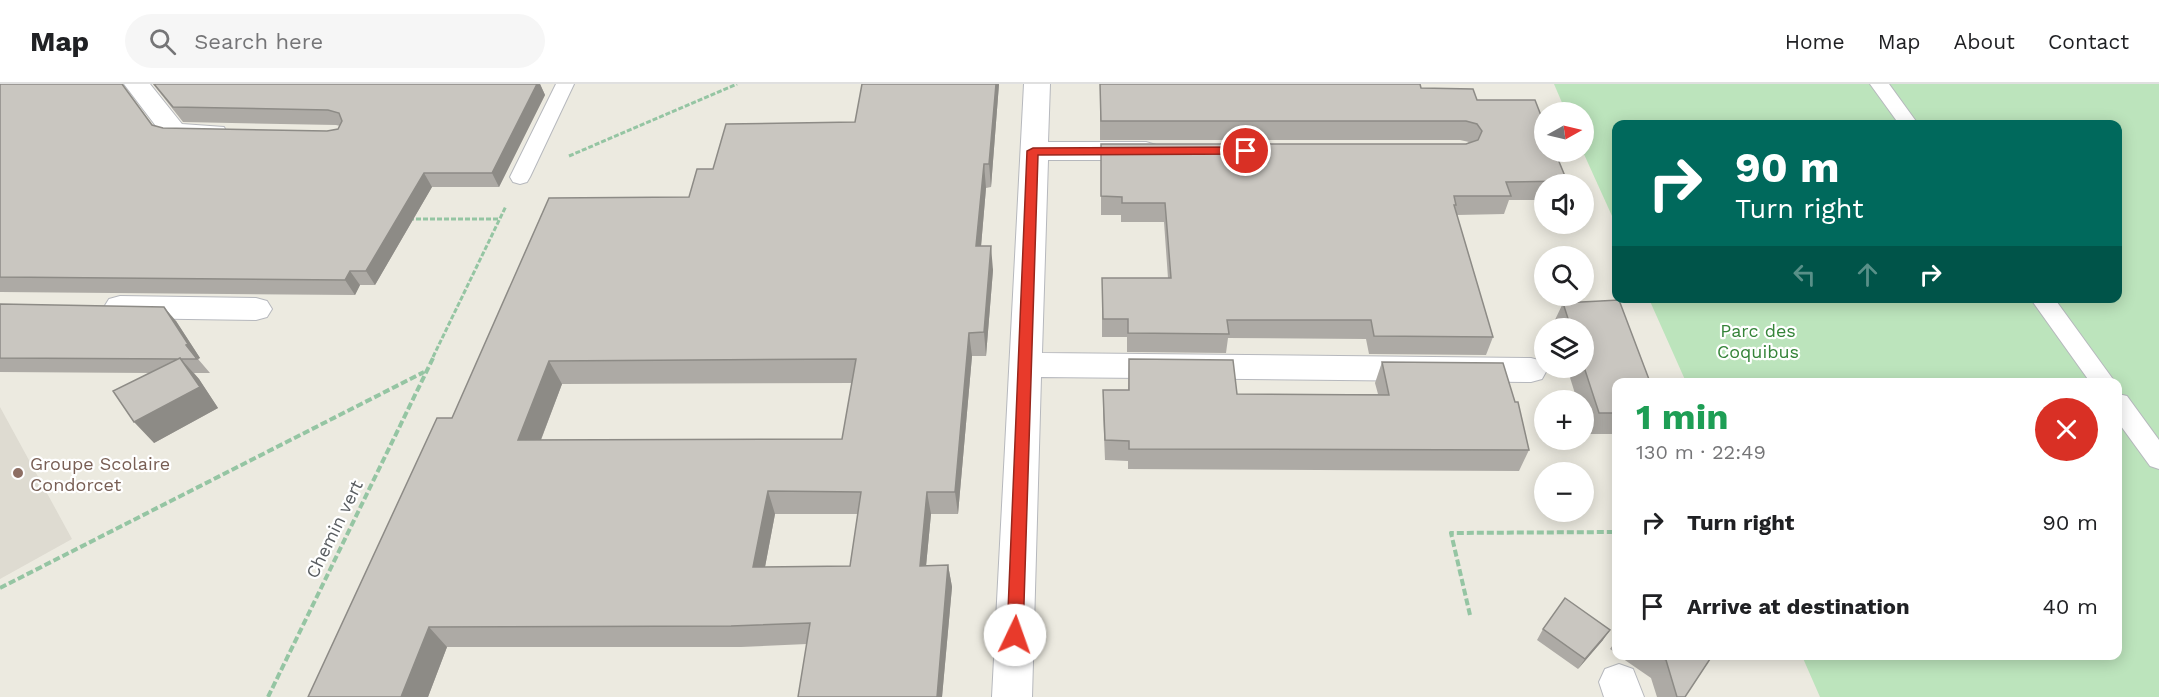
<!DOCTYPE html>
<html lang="en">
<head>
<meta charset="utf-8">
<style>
  :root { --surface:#fff; --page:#f6f6f6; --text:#202124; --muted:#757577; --line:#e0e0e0 }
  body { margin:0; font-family:"Work Sans",sans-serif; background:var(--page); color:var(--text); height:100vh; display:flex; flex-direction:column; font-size:22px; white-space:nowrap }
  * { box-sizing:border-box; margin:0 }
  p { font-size:20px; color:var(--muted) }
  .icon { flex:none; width:33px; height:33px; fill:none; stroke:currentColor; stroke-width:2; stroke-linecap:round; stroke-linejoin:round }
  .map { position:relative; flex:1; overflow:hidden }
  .drawer { position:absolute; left:1612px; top:294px; width:510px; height:282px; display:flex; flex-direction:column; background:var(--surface); border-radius:12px; box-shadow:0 3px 15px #0003 }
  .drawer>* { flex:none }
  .banner { position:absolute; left:1612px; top:36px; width:510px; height:183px; border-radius:12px; box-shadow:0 3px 15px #0003; background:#00695c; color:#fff; overflow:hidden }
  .needle { width:39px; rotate:82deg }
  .controls { position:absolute; left:1534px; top:18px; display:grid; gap:12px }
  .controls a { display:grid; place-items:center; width:60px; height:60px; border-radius:50%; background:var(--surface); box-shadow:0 3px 15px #0003; font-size:30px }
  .pin { position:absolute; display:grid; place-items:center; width:51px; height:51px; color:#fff; margin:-26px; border:3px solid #fff; border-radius:50%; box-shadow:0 2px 6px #0007 }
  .me { position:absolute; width:66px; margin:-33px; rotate:3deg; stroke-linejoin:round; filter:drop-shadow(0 0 4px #0008) }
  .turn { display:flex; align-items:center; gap:21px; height:126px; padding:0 24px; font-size:27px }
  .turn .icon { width:78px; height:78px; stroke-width:2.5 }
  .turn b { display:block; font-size:42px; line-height:51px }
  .lanes { display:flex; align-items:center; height:57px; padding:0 24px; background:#0003; justify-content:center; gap:30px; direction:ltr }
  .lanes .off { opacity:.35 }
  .round { display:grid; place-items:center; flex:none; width:63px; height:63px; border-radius:32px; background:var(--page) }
  .head { display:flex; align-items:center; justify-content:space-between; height:102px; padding:0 24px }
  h1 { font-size:36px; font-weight:700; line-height:45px; color:#1e9e55 }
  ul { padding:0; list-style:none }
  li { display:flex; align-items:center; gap:18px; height:84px; padding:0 24px }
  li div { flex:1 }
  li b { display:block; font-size:22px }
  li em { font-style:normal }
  header { display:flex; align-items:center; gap:36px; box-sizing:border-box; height:84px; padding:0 30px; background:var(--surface); border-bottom:2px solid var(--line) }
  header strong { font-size:28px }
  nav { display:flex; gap:33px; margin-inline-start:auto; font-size:21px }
  .search { width:420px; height:54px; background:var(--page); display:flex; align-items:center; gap:15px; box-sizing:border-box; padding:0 21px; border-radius:33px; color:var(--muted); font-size:22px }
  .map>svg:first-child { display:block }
  .education { fill:#dedbd1 }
  .green { fill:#bce4bc }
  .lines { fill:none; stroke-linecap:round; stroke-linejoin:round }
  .lane-casing { stroke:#b6b8bd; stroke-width:2 }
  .street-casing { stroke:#b6b8bd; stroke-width:2 }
  .path-far1 { stroke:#95c5a3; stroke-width:3; stroke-dasharray:5 2; stroke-linecap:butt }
  .path { stroke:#95c5a3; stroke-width:4; stroke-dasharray:7 3; stroke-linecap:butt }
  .lane { fill:#fff; fill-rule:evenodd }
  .street { fill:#fff; fill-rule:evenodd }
  .wall { fill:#adaaa5; fill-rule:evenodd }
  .shaded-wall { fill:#8d8b86 }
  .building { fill:#c9c6c0; stroke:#8d8b86; stroke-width:1.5; fill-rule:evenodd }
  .route { fill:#e83a2b; stroke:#97261c; stroke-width:1.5 }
  .education-dot { fill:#8d6e63; stroke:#fff; stroke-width:2 }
  .labels { text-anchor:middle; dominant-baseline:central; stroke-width:4.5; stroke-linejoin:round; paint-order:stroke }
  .park-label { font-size:18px; fill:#358439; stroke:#fff }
  .education-label { font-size:18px; fill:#785e54; stroke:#fff; text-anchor:start }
  .street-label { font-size:18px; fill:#595d61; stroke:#fff }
</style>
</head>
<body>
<header>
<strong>Map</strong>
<div class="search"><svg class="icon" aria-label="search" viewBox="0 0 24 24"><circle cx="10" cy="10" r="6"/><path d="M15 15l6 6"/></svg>Search here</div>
<nav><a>Home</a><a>Map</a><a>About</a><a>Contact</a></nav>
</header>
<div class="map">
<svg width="2159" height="613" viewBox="0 0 2159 613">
  <rect width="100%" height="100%" fill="#eceae0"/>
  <path class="education" d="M 0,323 L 72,455 L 0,495 Z"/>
  <path class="green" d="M 1554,0 L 2159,0 L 2159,613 L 1820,613 L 1802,572 L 2118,572 L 2118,298 L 1686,298 L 1649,215 L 2118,214 L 2118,40 L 1617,40 L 1617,143 L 1583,68 L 1584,28 L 1566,28 Z"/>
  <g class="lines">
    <g class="lane-casing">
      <path id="lane" d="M 556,0 L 574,0 L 530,93 L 527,98 L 520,100 L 513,98 L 510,93 Z
        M 1870,0 L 1889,0 L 1918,40 L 1899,40 Z
        M 2030,214 L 2054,214 L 2115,298 L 2090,298 Z
        M 2118,310 L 2127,312 L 2159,356 L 2159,385 L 2150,382 L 2118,338 Z"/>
    </g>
    <g class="street-casing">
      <path id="street" d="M 124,0 L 150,0 L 182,40 L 224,43 L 227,49 L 224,55 L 214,57 L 165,54 Z
        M 1024,0 L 1050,0 L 1048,58 L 1146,58 L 1156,61 L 1160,67 L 1156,73 L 1146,76 L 1048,76 L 1042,269 L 1531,274 L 1542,277 L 1547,286 L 1542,295 L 1531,298 L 1041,293 L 1032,613 L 992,613 Z
        M 120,212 L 256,214 L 267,217 L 272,225 L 267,233 L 256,236 L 120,234 L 109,231 L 104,223 L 109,215 Z
        M 1619,580 L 1633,585 L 1644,613 L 1604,613 L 1599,598 L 1605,585 Z"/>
    </g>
    <path class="path-far1" d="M 569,72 L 737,0
      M 409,135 L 500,135
      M 433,273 L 506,122"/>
    <path class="path" d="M 0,504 L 424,288
      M 1470,531 L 1451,449 L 1617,448
      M 268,613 L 434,272"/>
    <use href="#lane" class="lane"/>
    <use href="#street" class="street"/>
  </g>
  <path class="wall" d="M 0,0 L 163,44 L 327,47 L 338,45 L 340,42 L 336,41 L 183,38 L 153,0 L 540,0 L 545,11 L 499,103 L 432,103 L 375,201 L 360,201 L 355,211 L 0,208 Z
    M 999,0 L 991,103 L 986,104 L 981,162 L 993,186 L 986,272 L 972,272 L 958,430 L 931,430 L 926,482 L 948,481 L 952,503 L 942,613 L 798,613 L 807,560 L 741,563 L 447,563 L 428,613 L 308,613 L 452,334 L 689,113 L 713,85 L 855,38 ZM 852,299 L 842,355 L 541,356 L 562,300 ZM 775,430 L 858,430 L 850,482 L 765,483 Z
    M 1100,0 L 1421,4 L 1477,16 L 1567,97 L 1565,100 L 1545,100 L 1545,116 L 1509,116 L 1504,130 L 1457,131 L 1493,253 L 1486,271 L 1369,270 L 1366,255 L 1228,254 L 1226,269 L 1127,268 L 1127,253 L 1102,253 L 1102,194 L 1168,194 L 1164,138 L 1121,138 L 1121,131 L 1101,131 L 1101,60 L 1466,60 L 1469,58 L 1460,56 L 1100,56 Z
    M 1619,216 L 1650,298 L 1617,298 L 1617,350 L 1588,350 L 1584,337 L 1584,316 L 1577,316 L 1567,284 L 1584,284 L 1584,244 L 1554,244 L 1553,240 L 1563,219 Z
    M 0,220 L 176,237 L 200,274 L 198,275 L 210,289 L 194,289 L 199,295 L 218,324 L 154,359 L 150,289 L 0,288 Z
    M 1129,275 L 1237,310 L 1378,310 L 1375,299 L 1382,278 L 1529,366 L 1519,387 L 1128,385 L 1128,377 L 1105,376 L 1103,326 L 1103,306 L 1128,306 Z
    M 1543,545 L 1603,556 L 1578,585 L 1537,556 Z
    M 1617,555 L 1617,570 L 1610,565 Z
    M 1619,572 L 1712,572 L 1685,613 L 1657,613 L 1651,594 Z"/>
  <path class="shaded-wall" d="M 537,0 L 540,0 L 545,11 L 499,103 L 492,89 Z
    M 996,0 L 999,0 L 991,103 L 989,80 Z
    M 984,80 L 986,104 L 979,186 L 976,162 Z
    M 424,89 L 432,103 L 375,201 L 366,187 Z
    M 991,162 L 993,186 L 986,272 L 984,248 Z
    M 350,187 L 360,201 L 355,211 L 345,196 Z
    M 164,223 L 176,237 L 200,274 L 198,275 L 210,289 L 186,261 Z
    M 969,249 L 972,272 L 958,430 L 955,408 Z
    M 180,274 L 199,295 L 218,324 L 154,359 L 134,338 Z
    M 549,277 L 562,300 L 532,379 L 518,356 Z
    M 768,407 L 775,430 L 761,504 L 753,483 Z
    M 927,408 L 931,430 L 924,503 L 920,482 Z
    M 948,481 L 952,503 L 942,613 L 937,613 Z
    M 429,543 L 447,563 L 428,613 L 401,613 Z
    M 1610,546 L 1603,556 L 1578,585 L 1585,575 Z"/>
  <path class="building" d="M 0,0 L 122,0 L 152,41 L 163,44 L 327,47 L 338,45 L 342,37 L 339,29 L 328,26 L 173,23 L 154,0 L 537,0 L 492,89 L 424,89 L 366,187 L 350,187 L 345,196 L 0,193 Z
    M 862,0 L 996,0 L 989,80 L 984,80 L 976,162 L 991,162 L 984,248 L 969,249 L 955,408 L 927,408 L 920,482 L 948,481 L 937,613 L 798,613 L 810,539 L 731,542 L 429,543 L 401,613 L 308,613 L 437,334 L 452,334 L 549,114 L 689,113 L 697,85 L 713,85 L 726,40 L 855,38 ZM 856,275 L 842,355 L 518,356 L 549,277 ZM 768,407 L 861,408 L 850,482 L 753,483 Z
    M 1100,0 L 1420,0 L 1421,4 L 1473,5 L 1477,16 L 1535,16 L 1545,42 L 1545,68 L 1555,68 L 1567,97 L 1506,98 L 1511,112 L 1454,112 L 1456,121 L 1454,121 L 1493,253 L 1374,252 L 1371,236 L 1227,236 L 1229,250 L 1128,249 L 1128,235 L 1103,235 L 1102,194 L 1171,194 L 1165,119 L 1122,119 L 1122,113 L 1101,112 L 1101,60 L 1466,60 L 1478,56 L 1482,47 L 1477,40 L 1466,37 L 1101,37 Z
    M 1619,216 L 1650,298 L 1617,298 L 1617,329 L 1599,329 L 1584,283 L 1584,244 L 1571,244 L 1563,219 Z
    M 0,220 L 164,223 L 188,260 L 186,261 L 197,275 L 181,275 L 180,274 L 178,275 L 0,274 Z
    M 180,274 L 200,303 L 134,338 L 113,307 Z
    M 1129,275 L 1233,276 L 1237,310 L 1389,311 L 1382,278 L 1503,279 L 1515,318 L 1518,318 L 1529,366 L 1129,365 L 1129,357 L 1105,356 L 1103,306 L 1129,306 Z
    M 1565,514 L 1610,546 L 1585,575 L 1543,545 Z
    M 1659,572 L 1712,572 L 1685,613 L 1677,613 L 1666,576 Z"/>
  <path class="route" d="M 1246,63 L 1252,67 L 1250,70 L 1038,71 L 1023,551 L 1021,556 L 1015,558 L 1010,556 L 1007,551 L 1027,67 L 1033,64 Z"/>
  <circle class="education-dot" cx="18" cy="389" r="6"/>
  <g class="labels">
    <g class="park-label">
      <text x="1758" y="246">Parc des<tspan x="1758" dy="21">Coquibus</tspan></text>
    </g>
    <g class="education-label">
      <text x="30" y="379">Groupe Scolaire<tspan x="30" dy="21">Condorcet</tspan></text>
    </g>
    <g class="street-label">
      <text transform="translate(334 445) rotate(-64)">Chemin vert</text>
    </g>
  </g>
</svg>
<div class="controls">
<a><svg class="needle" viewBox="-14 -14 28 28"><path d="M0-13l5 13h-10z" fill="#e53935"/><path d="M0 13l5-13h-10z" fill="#757577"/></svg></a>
<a><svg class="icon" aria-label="sound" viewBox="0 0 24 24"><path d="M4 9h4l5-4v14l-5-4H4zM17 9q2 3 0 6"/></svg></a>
<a><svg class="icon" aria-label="search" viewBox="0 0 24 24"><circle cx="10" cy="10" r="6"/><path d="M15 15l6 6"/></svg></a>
<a><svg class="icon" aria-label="layers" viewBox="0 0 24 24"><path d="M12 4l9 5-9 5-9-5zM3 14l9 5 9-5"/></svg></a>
<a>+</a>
<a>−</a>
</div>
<div class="pin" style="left:1246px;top:67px;background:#d93025"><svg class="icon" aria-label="arrive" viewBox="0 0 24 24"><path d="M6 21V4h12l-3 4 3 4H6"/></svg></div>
<svg class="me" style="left:1015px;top:551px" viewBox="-20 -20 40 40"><circle r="19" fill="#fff"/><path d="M0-13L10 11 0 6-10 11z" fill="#e83a2b"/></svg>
<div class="banner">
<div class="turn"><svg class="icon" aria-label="right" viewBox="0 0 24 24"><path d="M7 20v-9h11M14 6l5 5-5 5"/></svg><div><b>90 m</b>Turn right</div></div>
<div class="lanes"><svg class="icon off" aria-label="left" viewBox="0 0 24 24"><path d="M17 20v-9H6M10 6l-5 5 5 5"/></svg><svg class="icon off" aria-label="ahead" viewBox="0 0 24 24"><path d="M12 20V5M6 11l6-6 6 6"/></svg><svg class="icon" aria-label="right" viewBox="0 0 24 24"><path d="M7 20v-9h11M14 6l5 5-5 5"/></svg></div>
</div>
<section class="drawer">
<div class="head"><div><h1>1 min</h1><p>130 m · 22:49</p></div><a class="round" style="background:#d93025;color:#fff"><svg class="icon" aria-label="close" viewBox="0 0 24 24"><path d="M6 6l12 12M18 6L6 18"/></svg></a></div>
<ul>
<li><svg class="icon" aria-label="right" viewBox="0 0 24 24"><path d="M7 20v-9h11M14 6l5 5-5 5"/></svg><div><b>Turn right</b></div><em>90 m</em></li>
<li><svg class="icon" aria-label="arrive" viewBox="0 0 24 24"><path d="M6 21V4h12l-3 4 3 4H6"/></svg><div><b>Arrive at destination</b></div><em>40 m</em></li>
</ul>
</section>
</div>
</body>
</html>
